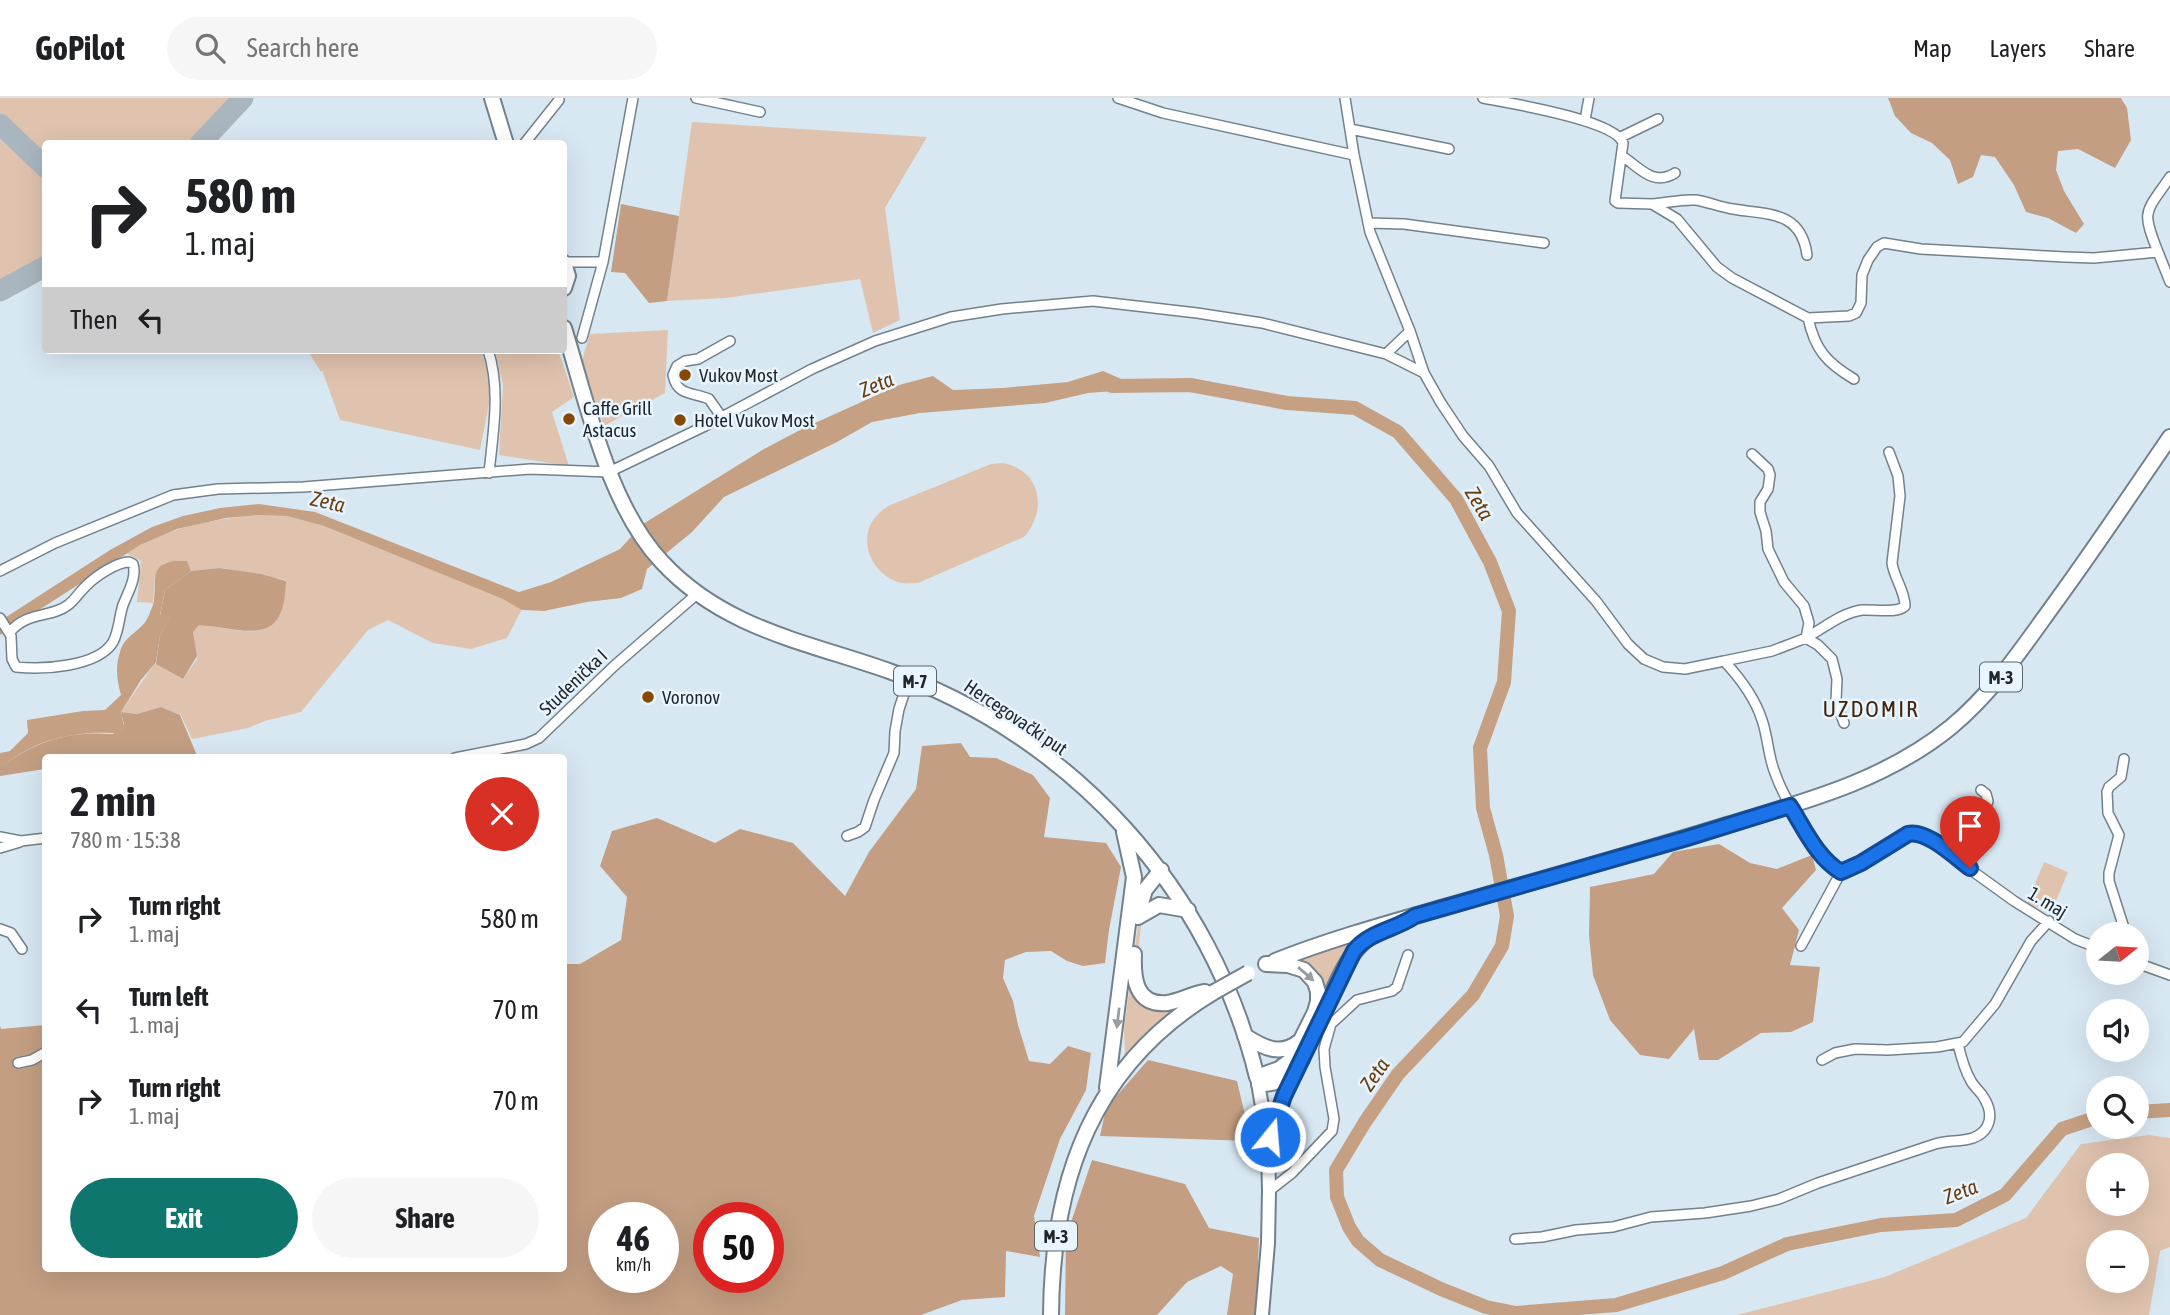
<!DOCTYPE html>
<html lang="en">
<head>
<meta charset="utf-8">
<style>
  :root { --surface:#fff; --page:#f6f6f6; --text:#202124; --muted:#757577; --line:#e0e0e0; --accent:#0f766e }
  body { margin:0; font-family:"Asap Condensed",sans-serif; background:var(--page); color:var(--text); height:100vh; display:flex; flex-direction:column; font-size:26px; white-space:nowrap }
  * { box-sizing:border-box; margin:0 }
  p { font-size:23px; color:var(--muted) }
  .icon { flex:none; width:38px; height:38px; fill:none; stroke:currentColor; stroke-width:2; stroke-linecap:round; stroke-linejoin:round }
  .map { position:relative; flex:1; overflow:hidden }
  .side { position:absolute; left:42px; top:656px; width:525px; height:518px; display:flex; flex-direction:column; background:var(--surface); border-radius:7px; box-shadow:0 7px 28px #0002 }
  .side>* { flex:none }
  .hud { position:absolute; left:42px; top:42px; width:525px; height:214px; border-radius:7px; box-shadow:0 7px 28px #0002; background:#fff; color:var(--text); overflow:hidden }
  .needle { width:46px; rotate:72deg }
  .controls { position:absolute; left:2086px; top:824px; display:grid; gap:14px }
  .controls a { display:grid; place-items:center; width:63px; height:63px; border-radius:50%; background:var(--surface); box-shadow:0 7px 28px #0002; font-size:35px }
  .speed { position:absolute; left:588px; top:1104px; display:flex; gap:14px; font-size:35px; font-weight:700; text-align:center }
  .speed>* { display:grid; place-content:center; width:91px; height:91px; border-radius:50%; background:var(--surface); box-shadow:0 7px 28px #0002; line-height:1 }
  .speed small { font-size:18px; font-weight:400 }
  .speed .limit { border:10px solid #d22; background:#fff; color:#111 }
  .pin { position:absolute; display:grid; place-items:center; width:60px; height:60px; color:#fff; margin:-72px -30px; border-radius:50% 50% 50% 0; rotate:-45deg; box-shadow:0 0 7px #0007 }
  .pin .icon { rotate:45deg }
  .me { position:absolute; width:77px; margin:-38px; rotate:17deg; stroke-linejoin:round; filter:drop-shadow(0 0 5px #0008) }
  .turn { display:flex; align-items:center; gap:24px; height:147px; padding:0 28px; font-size:32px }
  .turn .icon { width:91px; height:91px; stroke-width:2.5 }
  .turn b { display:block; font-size:49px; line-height:60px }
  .then { display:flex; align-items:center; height:66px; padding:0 28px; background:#0003; gap:14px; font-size:26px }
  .round { display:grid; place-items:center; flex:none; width:74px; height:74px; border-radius:37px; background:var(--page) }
  .overview { display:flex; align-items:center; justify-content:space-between; height:119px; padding:0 28px }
  h1 { font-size:42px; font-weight:700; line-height:52px }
  .primary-button { display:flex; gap:14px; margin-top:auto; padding:14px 28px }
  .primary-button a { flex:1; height:80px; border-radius:42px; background:var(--accent); color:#fff; font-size:28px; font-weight:700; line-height:80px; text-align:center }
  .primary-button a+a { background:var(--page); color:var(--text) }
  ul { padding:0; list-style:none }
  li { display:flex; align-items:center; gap:21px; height:91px; padding:0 28px }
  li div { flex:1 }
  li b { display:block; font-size:26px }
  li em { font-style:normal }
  header { display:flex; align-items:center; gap:42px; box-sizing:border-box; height:98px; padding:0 35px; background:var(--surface); border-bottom:2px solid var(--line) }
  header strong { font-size:33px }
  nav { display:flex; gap:38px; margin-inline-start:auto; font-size:24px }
  .search { width:490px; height:63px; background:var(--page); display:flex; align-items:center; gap:18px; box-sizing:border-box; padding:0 24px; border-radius:38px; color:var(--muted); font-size:26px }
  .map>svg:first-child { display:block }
  .green { fill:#dfc3ae; fill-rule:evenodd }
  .forest { fill:#c39e82; fill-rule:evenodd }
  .water { fill:#c5a083 }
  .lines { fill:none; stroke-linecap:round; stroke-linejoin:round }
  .river { stroke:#c5a083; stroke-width:14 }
  .taxiway { stroke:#a9b6c0; stroke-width:21 }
  .street-casing { stroke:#72818b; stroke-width:12 }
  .secondary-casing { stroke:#72818b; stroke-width:16 }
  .primary-casing { stroke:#72818b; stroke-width:18 }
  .street { stroke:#fff; stroke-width:9 }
  .secondary { stroke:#fff; stroke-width:12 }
  .primary { stroke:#fff; stroke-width:14 }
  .primary-bridge-casing { stroke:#72818b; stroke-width:18; stroke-linecap:butt }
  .primary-bridge { stroke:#fff; stroke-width:14 }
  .oneway { fill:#9a9d9f }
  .route-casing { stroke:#114b97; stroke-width:18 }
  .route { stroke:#1a73e8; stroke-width:12 }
  .poi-dot { fill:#854805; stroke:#e8f4fe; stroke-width:2.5 }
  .labels { text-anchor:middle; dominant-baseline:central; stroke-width:5; stroke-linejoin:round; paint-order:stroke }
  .shield { fill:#e8f4fe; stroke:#5b6369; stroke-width:2 }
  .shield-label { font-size:18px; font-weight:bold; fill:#1f2529 }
  .poi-label { font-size:19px; fill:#1f2529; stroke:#e8f4fe; text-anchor:start }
  .street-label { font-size:19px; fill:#1f2529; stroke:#e8f4fe }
  .water-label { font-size:21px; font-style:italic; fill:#6c3c0c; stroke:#e8f4fe }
  .quarter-label { font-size:23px; letter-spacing:2px; fill:#422409; stroke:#e8f4fe }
</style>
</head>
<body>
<header>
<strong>GoPilot</strong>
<div class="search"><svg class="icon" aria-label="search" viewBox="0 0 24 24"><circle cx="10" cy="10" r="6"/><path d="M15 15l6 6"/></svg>Search here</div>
<nav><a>Map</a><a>Layers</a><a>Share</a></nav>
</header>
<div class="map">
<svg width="2170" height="1217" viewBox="0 0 2170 1217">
  <rect width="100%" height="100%" fill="#d8e8f3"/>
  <path class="green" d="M 0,0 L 233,0 L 192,45 L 46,46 L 45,58 L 0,15 Z
    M 692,24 L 927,39 L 885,110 L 900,222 L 873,235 L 860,181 L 726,200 L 667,203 Z
    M 0,40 L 46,83 L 45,159 L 0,184 Z
    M 668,232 L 665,295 L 604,328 L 581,266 L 590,236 Z
    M 307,252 L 481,252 L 489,278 L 489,306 L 480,352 L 340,322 L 322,272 L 321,274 Z
    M 495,252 L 558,252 L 574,299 L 552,314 L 569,368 L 499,357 L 503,287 Z
    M 1002,365 C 1041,371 1048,412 1024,439 L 918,485 C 913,485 906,486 901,485 C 877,479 860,452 870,428 C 873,420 881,413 888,408 L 991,366 Z
    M 259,417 L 287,418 L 324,428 L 504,501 L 522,511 L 507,540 L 471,551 L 433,545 L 388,522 L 368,532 L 301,614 L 265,623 L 248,630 L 192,641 L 181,617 L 161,609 L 137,616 L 121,614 L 155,565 L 183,581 L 197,561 L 193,533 L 200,526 C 249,534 283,549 286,482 L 223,470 L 191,473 L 186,463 L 164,465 L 155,479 L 153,505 L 137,504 L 141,463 L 126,455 C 166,430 212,421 259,417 Z
    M 2044,764 L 2068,774 L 2051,815 L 2027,805 Z
    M 1143,790 L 1144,801 L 1136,873 L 1147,901 L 1193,900 L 1123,967 L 1125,953 L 1124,931 Z
    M 1364,840 L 1350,860 L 1300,964 L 1273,978 L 1325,896 C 1323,879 1314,865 1296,862 Z
    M 2149,1037 L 2170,1040 L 2170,1149 L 2160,1153 L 2149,1217 L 1737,1217 L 1885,1179 L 2026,1120 L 2081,1046 ZM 2098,1068 L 2137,1068 L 2137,1106 L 2098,1106 ZM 2098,1144 L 2137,1144 L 2137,1183 L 2098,1183 Z"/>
  <path class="forest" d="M 1888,0 L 2121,0 L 2127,10 L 2131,42 L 2115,70 L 2078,51 L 2058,53 L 2056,72 L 2064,93 L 2084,126 L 2076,135 L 2048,120 L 2026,114 L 2014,87 L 1995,59 L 1981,57 L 1973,79 L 1958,86 L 1950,62 L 1932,45 L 1911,35 L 1895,18 Z
    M 621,106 L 679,118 L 667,203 L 649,205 L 625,175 L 611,174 Z
    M 220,470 L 261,476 L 286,483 C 284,551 248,531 199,527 L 193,534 L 197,558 L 183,581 L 156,566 L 160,538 L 170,519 L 160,518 L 165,492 L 191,473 Z
    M 161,609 L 180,617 L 198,660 L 46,660 L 45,671 L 0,678 L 0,667 L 3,667 C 39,642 69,633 113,636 L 124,626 L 121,614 L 137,616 Z
    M 961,645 L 970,659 L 996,660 L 1033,677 L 1050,700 L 1044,739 L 1106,745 L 1121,769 L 1109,832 L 1105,865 L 1083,868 L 1067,863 L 1051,853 L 1026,854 L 1005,862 L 1003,880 L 1013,903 L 1018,927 L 1029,963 L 1050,966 L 1068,948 L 1091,955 L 1086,992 L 1060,1041 L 1034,1118 L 1040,1159 L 1006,1153 L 1005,1199 L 962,1202 L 921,1217 L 0,1217 L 0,928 L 1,931 L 45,927 L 46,1171 L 564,1171 L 564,866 L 580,866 L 621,842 L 627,799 L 600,768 L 612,733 L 657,720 L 715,745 L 740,731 L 793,745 L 845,798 L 869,754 L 916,691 L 922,648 ZM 604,1120 L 663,1120 L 663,1180 L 604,1180 ZM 709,1120 L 768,1120 L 768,1180 L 709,1180 Z
    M 1719,746 L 1750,765 L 1777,771 L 1812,757 L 1816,772 L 1782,810 L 1799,832 L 1790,867 L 1820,869 L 1813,924 L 1791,934 L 1761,935 L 1718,962 L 1699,962 L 1694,931 L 1669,961 L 1640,957 L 1610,922 L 1593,877 L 1589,837 L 1590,789 L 1654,776 L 1673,754 Z
    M 1148,962 L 1237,983 L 1251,1043 L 1100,1038 L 1106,1010 Z
    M 1092,1062 L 1185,1086 L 1209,1130 L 1259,1140 L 1256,1217 L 1227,1217 L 1233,1176 L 1221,1168 L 1187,1184 L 1157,1217 L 1065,1217 L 1066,1139 Z"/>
  <path class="water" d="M 1103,273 L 1126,283 L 1129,287 L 1128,292 L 1088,295 L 1045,305 L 920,315 L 872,324 L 837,344 L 724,399 L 692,434 L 647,471 L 642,491 L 621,500 L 587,504 L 544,513 L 522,512 L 503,501 L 324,428 L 287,418 L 259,417 L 226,420 L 177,431 L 140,447 L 0,537 L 0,523 L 110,452 L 152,429 L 183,418 L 220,410 L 259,406 L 315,414 L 519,494 L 551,484 L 620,451 L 643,426 L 764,351 L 804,330 L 899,287 L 933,278 L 953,292 L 1003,290 L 1068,284 Z
    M 174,463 L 187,463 L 191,473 L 165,492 L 160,517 L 171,518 L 160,538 L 156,564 L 141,582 L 121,614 L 125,634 C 113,636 103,634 91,635 C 52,639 34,645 2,668 L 0,667 L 0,655 L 10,653 L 28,635 L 27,622 L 83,613 L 105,612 L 121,597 C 117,583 115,569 120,554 C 124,537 143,533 149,517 C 151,512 154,506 154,501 C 157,483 149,467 174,463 Z"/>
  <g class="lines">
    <path class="river" d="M 1112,288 L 1190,287 L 1287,305 L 1355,310 L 1398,334 L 1456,401 L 1490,464 L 1509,513 L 1504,584 L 1480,650 L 1483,710 L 1496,757 L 1507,818 L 1502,848 L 1473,897 L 1398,976 L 1365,1024 L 1336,1072 L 1337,1099 L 1349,1129 L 1358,1143 L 1380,1162 L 1441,1191 L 1486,1209 L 1516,1215 L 1616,1207 L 1723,1175 L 1787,1146 L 1881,1127 L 1956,1122 L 2005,1097 L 2062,1031 L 2098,1019
      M 2137,1014 L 2170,1012"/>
    <path class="taxiway" d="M 0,26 L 46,70
      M 200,46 L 243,0
      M 0,193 L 46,168"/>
    <g class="street-casing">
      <path id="street" d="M 696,0 L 760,14
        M 1118,0 L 1163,15 L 1354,57
        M 1345,0 L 1354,57 L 1370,134 L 1410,233 L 1424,275 L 1441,305 L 1463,338 L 1489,368 L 1517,415 L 1596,503 L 1628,546 L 1644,561 L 1663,569 L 1685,571 L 1724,563 C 1740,580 1755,600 1762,622 C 1768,639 1768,658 1775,675 C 1783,698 1796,717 1809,737 C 1818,752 1826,765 1841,774 L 1861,765 L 1908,736 L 1915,734 L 1921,736 L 2014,803 L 2075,841 L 2098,850
        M 1483,0 C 1509,5 1615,22 1623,45 L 1615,103 L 1618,105 L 1652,106 L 1677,121 L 1717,169 L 1732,180 L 1808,220
        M 1585,22 L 1589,0
        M 1350,31 L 1449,51
        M 1621,39 L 1658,21
        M 524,46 L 559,2
        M 1622,58 C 1639,69 1653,89 1675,75
        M 1652,106 C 1667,105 1681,101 1696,102 C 1708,104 1720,109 1733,111 C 1767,117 1801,112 1807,157
        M 1368,125 L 1404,126 L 1544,145
        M 2158,154 C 2141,111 2145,116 2170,79
        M 564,164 L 603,164 L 633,0
        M 582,240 L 603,164
        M 488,252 C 501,291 493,335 489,375
        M 1386,256 L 1410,233
        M 1854,281 C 1827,265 1815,252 1808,220 L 1849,218 L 1856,215 L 1861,205 L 1862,177 L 1868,162 L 1877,149 L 1884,145 L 1921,151 L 2065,159 L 2094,160 L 2158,154 L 2170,184
        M 721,318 L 709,301 C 692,294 677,298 673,277 L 677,268 L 685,263 L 698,261 L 730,243
        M 0,473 L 55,445 L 173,397 L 218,391 L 303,389 L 530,371 L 609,374 L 705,328 L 812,271 L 875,243 L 951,219 L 1002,211 L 1093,203 L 1197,215 L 1262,225 L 1386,256 L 1424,275
        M 0,520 L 11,538 L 12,561 L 16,569 C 42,572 98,569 113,544 C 119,533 119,519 123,507 C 128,494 137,480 133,466 L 129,464 C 117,464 96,478 87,487 C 80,493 75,502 68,507 C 52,520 27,513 10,534
        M 1806,540 C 1824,530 1841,515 1862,512 C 1874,511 1897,516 1905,508 C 1905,493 1894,480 1892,465 L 1900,398 L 1898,378 L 1889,354
        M 1806,540 L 1818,547 L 1832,561 L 1837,581 L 1836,603 L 1844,625
        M 1724,563 L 1772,553 L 1806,540 L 1809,525 L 1804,508 L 1784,484 L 1768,451 L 1766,433 L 1760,414 L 1760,404 L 1768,391 L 1770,377 L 1768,371 L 1752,356
        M 455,660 L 526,646 L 539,640 L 614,568 L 697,496
        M 2124,661 L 2121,679 L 2109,689 L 2107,694 L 2108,715 L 2119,737 L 2109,775 L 2109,783 L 2126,836
        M 847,738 L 858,734 L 865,729 L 874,702 L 894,655 L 895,633 L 899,611 L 906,590 L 911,581
        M 0,739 L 21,743 L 46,740
        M 0,750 L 20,744
        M 1964,766 L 1988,703 L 1986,696 L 1981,692
        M 0,831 L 11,835 L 22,851
        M 1801,848 L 1841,774
        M 2137,865 L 2170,877
        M 1822,962 L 1835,955 L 1855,951 L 1888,952 L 1937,949 L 1963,944 L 1995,906 L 2031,843 L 2049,823
        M 18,965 L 32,962 L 46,954
        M 1269,1093 L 1292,1075 L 1332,1033 L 1334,1021 L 1325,969 L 1324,951 L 1331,926 L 1357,902 L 1392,893 L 1397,889 L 1408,857
        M 1515,1141 L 1542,1139 L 1576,1132 L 1613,1129 L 1651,1119 L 1705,1115 L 1751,1108 L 1779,1101 L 1818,1085 L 1935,1046 C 1947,1042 1961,1044 1973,1040 C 1991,1033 1994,1016 1984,1000 C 1981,994 1974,989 1971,983 C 1964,971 1961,959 1958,946"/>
    </g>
    <g class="secondary-casing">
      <path id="secondary" d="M 1257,979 L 1267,1038
        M 1262,1217 L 1268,1145 L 1269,1093 L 1268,1049 L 1279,1010 L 1296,971"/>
    </g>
    <g class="primary-casing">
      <path id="primary" d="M 492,0 L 506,46
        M 564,165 L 568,178 L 564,190
        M 564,230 C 587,304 608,407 662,464 C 724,531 807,544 889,573 C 1072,638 1211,791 1257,979 L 1279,971 L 1291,962 L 1315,914 L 1318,903 L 1318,894 L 1315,884 L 1304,872 L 1288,867 L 1266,866
        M 1138,815 L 1145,792 L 1161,772
        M 1138,819 L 1159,807 L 1188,812
        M 1134,856 C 1133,879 1135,908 1167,905 C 1180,903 1192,896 1205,894
        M 1275,863 C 1328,842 1385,826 1441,810 C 1535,783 1629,757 1723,728 C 1803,704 1885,683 1951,629 C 1992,595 2021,552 2052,509 C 2093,453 2131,396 2170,339
        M 1320,923 C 1333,894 1348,847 1378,835
        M 1245,938 C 1264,950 1281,959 1300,943
        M 1259,986 C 1279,987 1292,977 1302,961
        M 1107,990 L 1134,779 L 1124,734
        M 1051,1217 C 1052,1081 1093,966 1214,894"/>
    </g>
    <use href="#street" class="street"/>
    <use href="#secondary" class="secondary"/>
    <use href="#primary" class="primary"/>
    <g class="primary-bridge-casing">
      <path id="primary-bridge" d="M 1214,894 L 1248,875"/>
    </g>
    <use href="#primary-bridge" class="primary-bridge"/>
  </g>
  <defs><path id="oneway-solid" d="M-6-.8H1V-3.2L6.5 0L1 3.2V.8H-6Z" transform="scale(1.75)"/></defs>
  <g class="oneway">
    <use href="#oneway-solid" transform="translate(1306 876) rotate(41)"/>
    <use href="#oneway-solid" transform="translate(1118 920) rotate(97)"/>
  </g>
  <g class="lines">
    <g class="route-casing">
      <path id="route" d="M 1270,1039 L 1284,998 L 1354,853 C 1370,833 1395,832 1415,818 L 1687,740 L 1790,708 C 1804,730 1817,760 1841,774 L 1861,765 L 1908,736 C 1926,731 1955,759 1970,770"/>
    </g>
    <use href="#route" class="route"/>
  </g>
  <g class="poi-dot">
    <circle cx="685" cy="277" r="7"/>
    <circle cx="569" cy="321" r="7"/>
    <circle cx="680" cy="322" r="7"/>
    <circle cx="648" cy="599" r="7"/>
  </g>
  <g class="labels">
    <g class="shield">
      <rect x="1980" y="564.5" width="42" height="29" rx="5"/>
      <rect x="894" y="568.5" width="42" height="29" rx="5"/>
      <rect x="1035" y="1123.5" width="42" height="29" rx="5"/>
    </g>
    <g class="shield-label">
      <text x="2001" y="579">M-3</text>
      <text x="915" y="583">M-7</text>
      <text x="1056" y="1138">M-3</text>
    </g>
    <g class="poi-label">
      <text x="699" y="277">Vukov Most</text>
      <text x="583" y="310">Caffe Grill<tspan x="583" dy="22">Astacus</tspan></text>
      <text x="694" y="322">Hotel Vukov Most</text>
      <text x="662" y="599">Voronov</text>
    </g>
    <g class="street-label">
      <text transform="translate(573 584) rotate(-44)">Studenička I</text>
      <text transform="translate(1016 619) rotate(34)">Hercegovački put</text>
      <text transform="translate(2048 804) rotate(31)">1. maj</text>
    </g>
    <g class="water-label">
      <text transform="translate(876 286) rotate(-22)">Zeta</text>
      <text transform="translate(328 403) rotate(13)">Zeta</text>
      <text transform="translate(1480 405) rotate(59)">Zeta</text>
      <text transform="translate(1374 976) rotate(-55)">Zeta</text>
      <text transform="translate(1960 1093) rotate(-21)">Zeta</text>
    </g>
    <g class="quarter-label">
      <text x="1871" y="611">UZDOMIR</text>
    </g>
  </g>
</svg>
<div class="controls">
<a><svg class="needle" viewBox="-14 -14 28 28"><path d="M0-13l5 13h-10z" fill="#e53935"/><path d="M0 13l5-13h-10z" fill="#757577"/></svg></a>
<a><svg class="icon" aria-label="sound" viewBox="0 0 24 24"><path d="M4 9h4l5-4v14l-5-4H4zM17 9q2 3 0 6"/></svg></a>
<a><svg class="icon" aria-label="search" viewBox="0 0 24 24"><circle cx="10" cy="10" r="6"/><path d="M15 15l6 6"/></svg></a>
<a>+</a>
<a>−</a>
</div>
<div class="speed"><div>46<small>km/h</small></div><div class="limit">50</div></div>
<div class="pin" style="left:1970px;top:770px;background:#d93025"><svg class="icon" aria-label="arrive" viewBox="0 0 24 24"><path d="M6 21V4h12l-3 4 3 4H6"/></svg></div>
<svg class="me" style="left:1270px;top:1039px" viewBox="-20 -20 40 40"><circle r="17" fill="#1a73e8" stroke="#fff" stroke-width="3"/><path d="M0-11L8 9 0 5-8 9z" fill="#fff"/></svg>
<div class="hud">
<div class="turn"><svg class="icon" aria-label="right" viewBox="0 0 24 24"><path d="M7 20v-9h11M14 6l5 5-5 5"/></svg><div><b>580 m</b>1. maj</div></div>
<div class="then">Then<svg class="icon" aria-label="left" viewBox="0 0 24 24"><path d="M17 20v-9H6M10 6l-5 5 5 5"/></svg></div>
</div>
<section class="side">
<div class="overview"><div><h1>2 min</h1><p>780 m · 15:38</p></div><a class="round" style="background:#d93025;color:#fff"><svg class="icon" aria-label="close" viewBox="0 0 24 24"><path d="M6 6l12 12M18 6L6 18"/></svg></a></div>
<ul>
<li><svg class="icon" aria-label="right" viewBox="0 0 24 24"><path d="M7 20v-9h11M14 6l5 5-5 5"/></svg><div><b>Turn right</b><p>1. maj</p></div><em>580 m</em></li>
<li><svg class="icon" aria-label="left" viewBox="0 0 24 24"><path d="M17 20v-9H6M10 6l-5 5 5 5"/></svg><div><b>Turn left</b><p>1. maj</p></div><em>70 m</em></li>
<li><svg class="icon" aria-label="right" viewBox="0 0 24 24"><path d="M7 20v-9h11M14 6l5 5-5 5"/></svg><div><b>Turn right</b><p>1. maj</p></div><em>70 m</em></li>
</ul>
<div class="primary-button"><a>Exit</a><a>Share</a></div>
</section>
</div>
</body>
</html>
